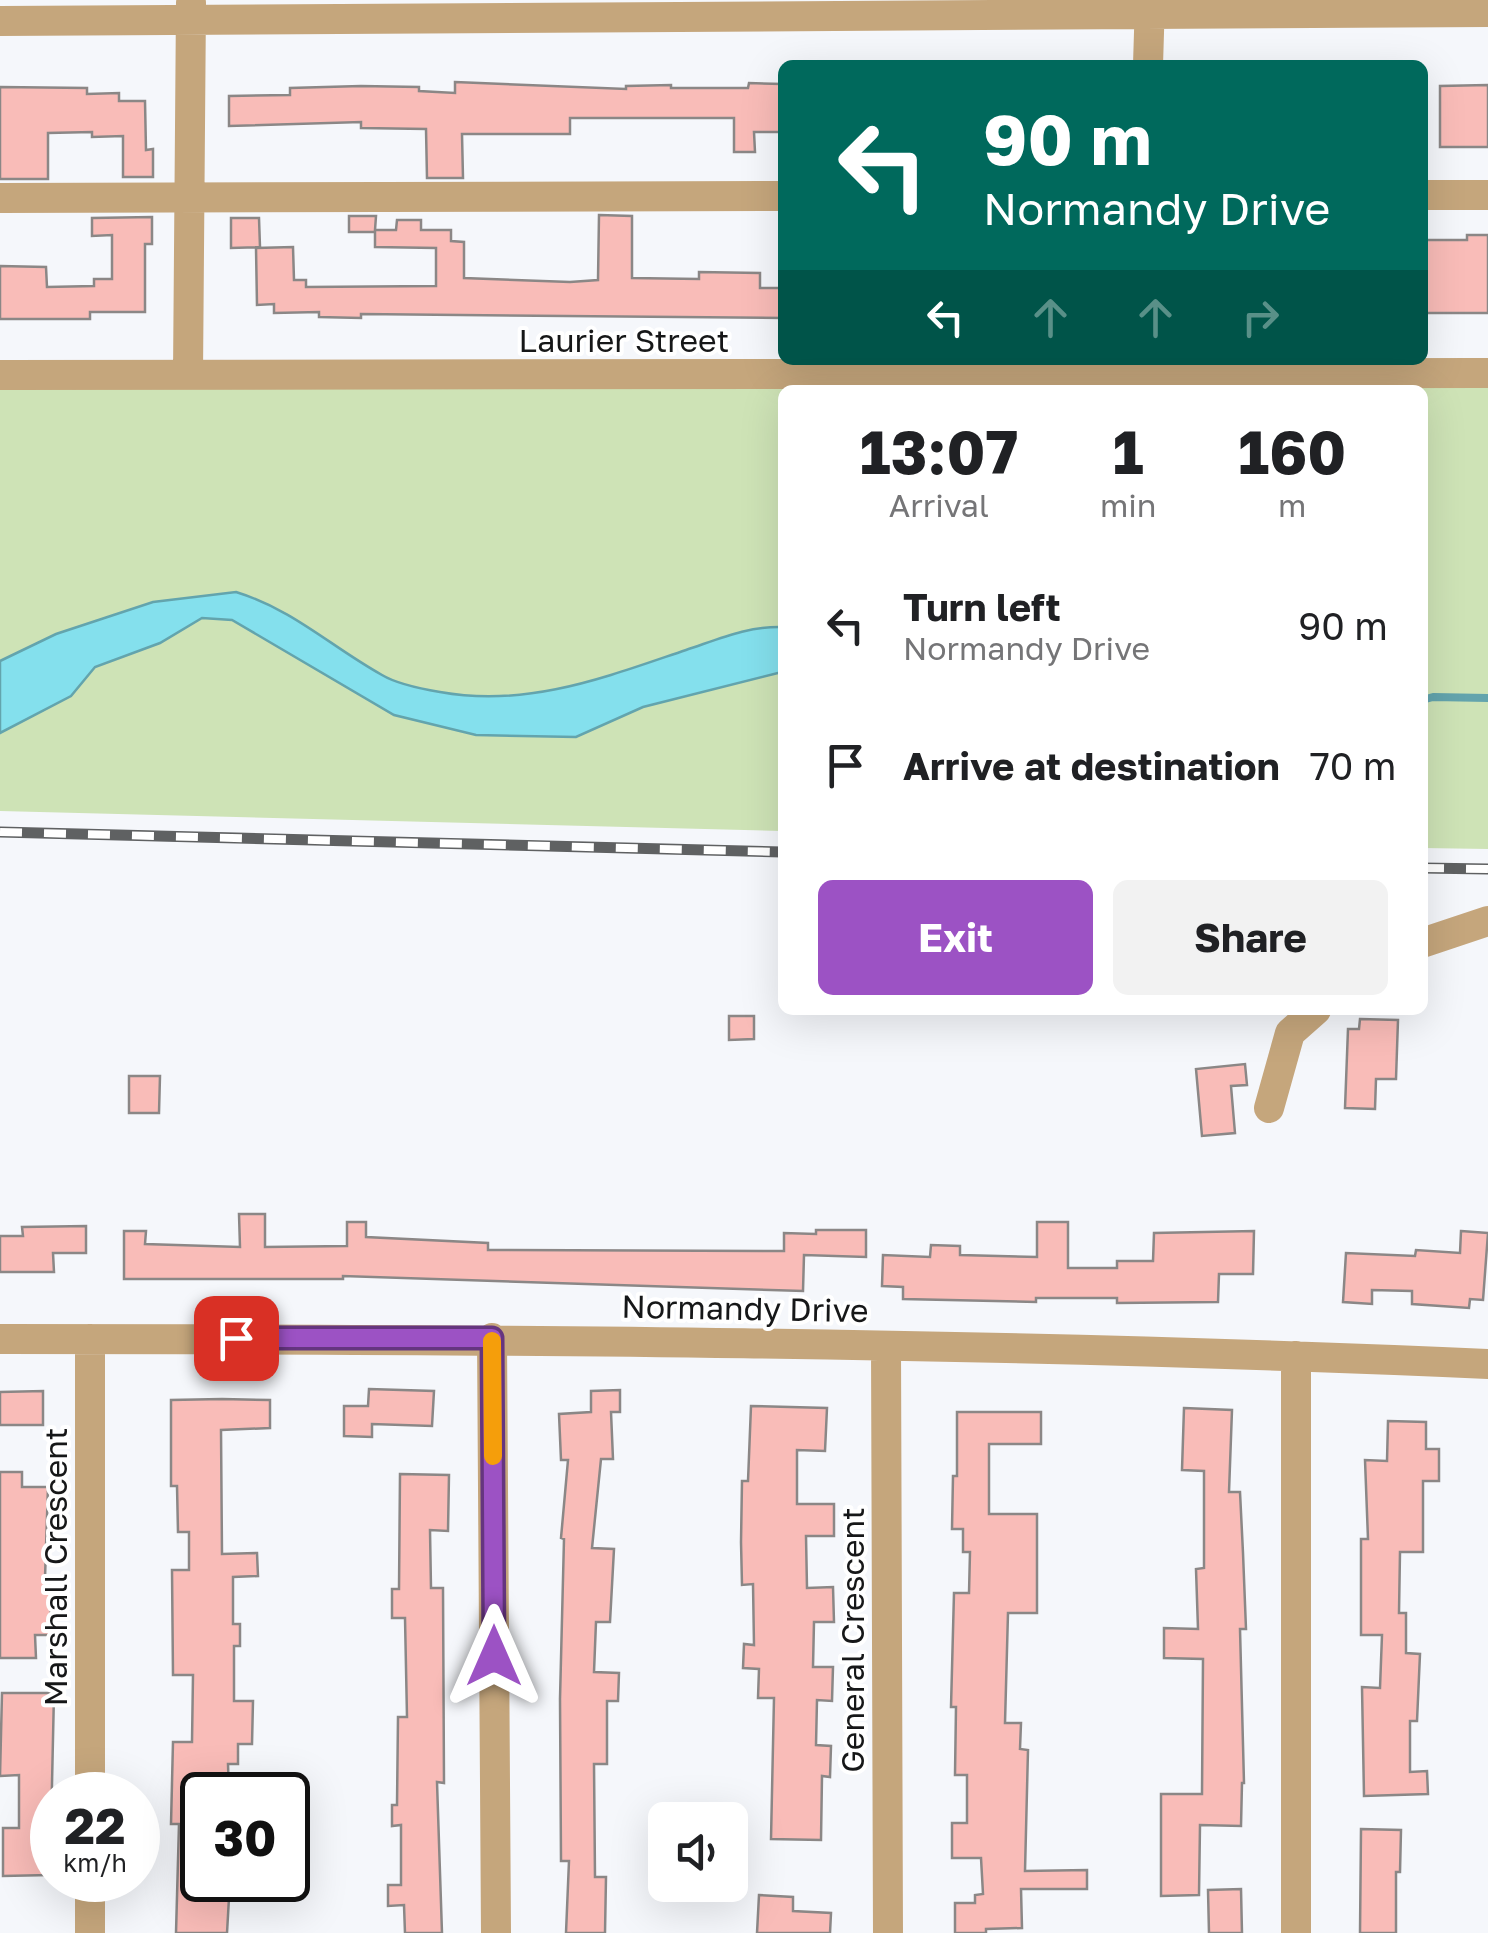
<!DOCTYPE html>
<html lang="en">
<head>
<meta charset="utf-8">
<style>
  :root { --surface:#fff; --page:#f2f2f2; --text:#202124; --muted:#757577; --accent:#9c52c4 }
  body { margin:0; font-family:"Golos Text",sans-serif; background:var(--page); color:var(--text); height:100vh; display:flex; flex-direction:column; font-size:38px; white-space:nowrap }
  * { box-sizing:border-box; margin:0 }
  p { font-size:32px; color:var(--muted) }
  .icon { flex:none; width:55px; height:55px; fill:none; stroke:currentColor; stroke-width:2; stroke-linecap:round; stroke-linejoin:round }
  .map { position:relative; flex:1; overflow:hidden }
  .panel { position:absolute; left:778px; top:385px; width:650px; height:630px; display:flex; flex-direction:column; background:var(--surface); border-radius:15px; box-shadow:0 10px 40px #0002 }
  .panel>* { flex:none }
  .banner { position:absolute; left:778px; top:60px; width:650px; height:305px; border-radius:15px; box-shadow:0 10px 40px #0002; background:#00695c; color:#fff; overflow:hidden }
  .tools { position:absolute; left:648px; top:1802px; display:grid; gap:20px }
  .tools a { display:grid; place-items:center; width:100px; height:100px; border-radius:15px; background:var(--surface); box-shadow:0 10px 40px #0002; font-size:50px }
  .speed { position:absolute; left:30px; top:1772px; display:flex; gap:20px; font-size:50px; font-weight:700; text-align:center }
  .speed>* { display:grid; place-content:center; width:130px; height:130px; border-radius:50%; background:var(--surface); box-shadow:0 10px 40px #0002; line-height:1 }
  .speed small { font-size:25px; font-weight:400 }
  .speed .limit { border:5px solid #111; border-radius:15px; background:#fff; color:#111 }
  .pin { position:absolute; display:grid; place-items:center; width:85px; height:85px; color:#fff; margin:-42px; border-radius:20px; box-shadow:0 5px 15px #0006 }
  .me { position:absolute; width:110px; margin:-55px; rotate:0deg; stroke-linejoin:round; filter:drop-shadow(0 0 8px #0008) }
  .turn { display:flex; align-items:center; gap:35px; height:210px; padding:0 40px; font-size:45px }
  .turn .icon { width:130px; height:130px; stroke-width:2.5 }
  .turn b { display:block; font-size:70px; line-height:85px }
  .lanes { display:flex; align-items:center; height:95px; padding:0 40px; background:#0003; justify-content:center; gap:50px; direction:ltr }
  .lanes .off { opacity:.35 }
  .eta { display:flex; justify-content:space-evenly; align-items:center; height:170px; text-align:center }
  .eta b { font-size:60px; font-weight:700; line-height:70px }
  .button { display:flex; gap:20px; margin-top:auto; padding:20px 40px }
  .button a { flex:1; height:115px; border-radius:15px; background:var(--accent); color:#fff; font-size:40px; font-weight:700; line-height:115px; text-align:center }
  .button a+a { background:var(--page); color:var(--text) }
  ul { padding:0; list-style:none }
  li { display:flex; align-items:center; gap:30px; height:140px; padding:0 40px }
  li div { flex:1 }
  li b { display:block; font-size:38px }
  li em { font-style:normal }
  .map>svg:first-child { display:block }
  .green { fill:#cee3b6 }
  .water { fill:#84e0ed; stroke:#63a4ad; stroke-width:2.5 }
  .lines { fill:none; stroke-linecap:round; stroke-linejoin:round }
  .stream { stroke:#63a4ad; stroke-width:8 }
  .building { fill:#f9bcb8; stroke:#8b8786; stroke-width:2.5 }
  .minor { stroke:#c5a67c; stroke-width:30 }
  .rail-casing { stroke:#5f6162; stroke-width:11 }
  .rail { stroke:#fff; stroke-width:8; stroke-dasharray:22; stroke-linecap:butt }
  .route-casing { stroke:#65357f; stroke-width:25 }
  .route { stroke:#9c52c4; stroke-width:18 }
  .slow { stroke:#f59e0b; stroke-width:18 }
  .labels { text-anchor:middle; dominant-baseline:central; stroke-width:8; stroke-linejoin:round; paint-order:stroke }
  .street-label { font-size:32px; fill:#161718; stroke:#fff }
</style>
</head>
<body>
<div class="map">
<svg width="1488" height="1933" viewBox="0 0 1488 1933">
  <rect width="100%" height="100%" fill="#f5f7fb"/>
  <path class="green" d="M 0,386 L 1488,386 L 1488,849 L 1423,848 L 1422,390 L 782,390 L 782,831 L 0,811 Z"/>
  <path class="water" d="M 236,592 C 294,610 330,646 382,675 C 397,684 422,689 440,692 C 528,708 606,677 686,650 C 719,639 748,626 782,627 L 782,672 L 643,707 L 576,737 L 476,735 L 394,715 L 232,620 L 202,618 L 160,643 L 95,667 L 71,696 L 0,733 L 0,661 L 56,634 L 153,602 Z"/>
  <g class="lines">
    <path class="stream" d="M 1422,700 L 1433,697 L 1488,698"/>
  </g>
  <path class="building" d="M 455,82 L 626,89 L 626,86 L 671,85 L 671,88 L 748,88 L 749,83 L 782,84 L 782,132 L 754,132 L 755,152 L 734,152 L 734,118 L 570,118 L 570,134 L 462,134 L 463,178 L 427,178 L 426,129 L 361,128 L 361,122 L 229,126 L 229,96 L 290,95 L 290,88 L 361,86 L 419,87 L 419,91 L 455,93 Z
    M 1488,85 L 1488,147 L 1440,147 L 1440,86 Z
    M 0,87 L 87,88 L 87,94 L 119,93 L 119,101 L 145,101 L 146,150 L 153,149 L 153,177 L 123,177 L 123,136 L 92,137 L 92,132 L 48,133 L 48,179 L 0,179 Z
    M 599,215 L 632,216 L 632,278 L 699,279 L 699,272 L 760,273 L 760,288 L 782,288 L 782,318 L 361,314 L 361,318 L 319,317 L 319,312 L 274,313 L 274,304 L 257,305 L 256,248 L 293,247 L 294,280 L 306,280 L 306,287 L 436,286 L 436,248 L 375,247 L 375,232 L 349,232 L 349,216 L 376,216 L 375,230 L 396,230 L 397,220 L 421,220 L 421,230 L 451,230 L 451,241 L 464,242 L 464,278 L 570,282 L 598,280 Z
    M 152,217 L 152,244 L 145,244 L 145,312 L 90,312 L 90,319 L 0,319 L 0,266 L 46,267 L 47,287 L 94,286 L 94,279 L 112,279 L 112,235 L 92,236 L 92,218 Z
    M 231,218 L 259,218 L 260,247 L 231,248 Z
    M 1467,235 L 1488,235 L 1488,313 L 1422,313 L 1422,240 L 1467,240 Z
    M 729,1016 L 754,1016 L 754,1039 L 729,1040 Z
    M 1360,1019 L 1398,1020 L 1396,1079 L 1376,1079 L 1375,1109 L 1345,1108 L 1348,1029 L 1359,1029 Z
    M 1245,1064 L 1247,1085 L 1231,1086 L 1235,1133 L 1202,1136 L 1196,1069 Z
    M 129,1076 L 160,1076 L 159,1113 L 129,1113 Z
    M 239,1214 L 265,1214 L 265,1247 L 347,1246 L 347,1222 L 366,1222 L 366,1237 L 488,1243 L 488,1250 L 784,1251 L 784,1233 L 816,1234 L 816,1230 L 866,1230 L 866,1257 L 804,1255 L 803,1291 L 343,1276 L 343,1279 L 124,1279 L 124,1231 L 146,1231 L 145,1244 L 240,1247 Z
    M 1037,1222 L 1068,1222 L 1068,1268 L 1117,1268 L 1117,1261 L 1153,1261 L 1154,1233 L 1254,1231 L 1253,1274 L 1219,1274 L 1218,1302 L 1117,1303 L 1117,1298 L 1036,1298 L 1036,1302 L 903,1299 L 903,1287 L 882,1286 L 883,1255 L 930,1257 L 931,1245 L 960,1246 L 960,1255 L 1037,1257 Z
    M 86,1226 L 86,1253 L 53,1253 L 54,1272 L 0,1272 L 0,1236 L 23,1236 L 22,1227 Z
    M 1461,1231 L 1488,1233 L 1483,1300 L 1470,1299 L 1469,1308 L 1412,1304 L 1412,1291 L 1372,1290 L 1372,1304 L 1343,1302 L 1346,1253 L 1415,1256 L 1416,1250 L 1460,1253 Z
    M 369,1389 L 434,1391 L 432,1426 L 372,1424 L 372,1437 L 344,1436 L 344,1406 L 368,1406 Z
    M 620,1390 L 620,1412 L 611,1412 L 613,1459 L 601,1459 L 592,1548 L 614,1549 L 610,1622 L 596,1622 L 594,1672 L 619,1673 L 618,1701 L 607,1701 L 607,1764 L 594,1764 L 595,1877 L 606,1877 L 605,1933 L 566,1933 L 569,1861 L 561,1861 L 560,1699 L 564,1539 L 561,1538 L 568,1460 L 561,1460 L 559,1414 L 591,1412 L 591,1391 Z
    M 43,1391 L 43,1425 L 0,1425 L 0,1392 Z
    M 222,1399 L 270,1400 L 270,1428 L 221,1430 L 222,1554 L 257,1553 L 258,1576 L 233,1577 L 233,1624 L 240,1624 L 240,1646 L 234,1646 L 234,1701 L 253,1701 L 252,1744 L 238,1744 L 238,1764 L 228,1764 L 229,1795 L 202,1795 L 202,1880 L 230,1880 L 227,1933 L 176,1933 L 179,1824 L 171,1824 L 173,1742 L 192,1742 L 193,1675 L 173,1675 L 172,1570 L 189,1570 L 189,1532 L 178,1532 L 177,1486 L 171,1486 L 171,1400 Z
    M 751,1406 L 827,1408 L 825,1451 L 797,1450 L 797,1504 L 834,1504 L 834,1536 L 806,1536 L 807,1588 L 833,1587 L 834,1622 L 814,1622 L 813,1667 L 833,1667 L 832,1701 L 817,1700 L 816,1745 L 831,1746 L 830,1777 L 822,1776 L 821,1840 L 771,1839 L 774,1698 L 758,1698 L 759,1669 L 743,1668 L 744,1644 L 754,1645 L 753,1584 L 742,1585 L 741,1542 L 742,1481 L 748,1481 Z
    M 1184,1408 L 1232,1410 L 1229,1492 L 1240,1492 L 1243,1553 L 1246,1629 L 1240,1629 L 1244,1783 L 1242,1783 L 1241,1826 L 1200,1825 L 1199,1895 L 1161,1896 L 1161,1794 L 1202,1794 L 1203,1659 L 1164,1658 L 1164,1628 L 1198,1629 L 1196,1569 L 1204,1568 L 1204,1471 L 1182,1470 Z
    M 957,1412 L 1041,1412 L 1041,1444 L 989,1444 L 989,1514 L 1037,1514 L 1037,1613 L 1008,1613 L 1005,1723 L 1021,1723 L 1020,1749 L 1028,1750 L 1025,1871 L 1087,1870 L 1087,1889 L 1021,1889 L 1022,1928 L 986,1929 L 986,1933 L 955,1933 L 955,1903 L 975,1903 L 975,1895 L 983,1894 L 981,1858 L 952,1858 L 952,1823 L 967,1823 L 967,1775 L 955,1775 L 956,1707 L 951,1707 L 954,1593 L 969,1593 L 970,1552 L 963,1552 L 963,1529 L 952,1529 L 953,1476 L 957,1476 Z
    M 1388,1421 L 1426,1422 L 1426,1449 L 1439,1449 L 1439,1481 L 1423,1481 L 1423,1552 L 1400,1552 L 1399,1613 L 1406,1613 L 1406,1653 L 1420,1654 L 1417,1721 L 1410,1721 L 1410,1772 L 1427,1771 L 1428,1794 L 1364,1796 L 1362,1687 L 1380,1688 L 1382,1635 L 1361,1635 L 1361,1539 L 1368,1539 L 1365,1460 L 1387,1461 Z
    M 0,1472 L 22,1472 L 22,1487 L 48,1487 L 45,1578 L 50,1578 L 51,1635 L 35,1635 L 36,1658 L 0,1658 Z
    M 400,1474 L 449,1475 L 448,1531 L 430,1530 L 431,1588 L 443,1588 L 444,1783 L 437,1782 L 442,1933 L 405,1933 L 404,1905 L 388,1906 L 388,1885 L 401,1885 L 401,1825 L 392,1826 L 392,1805 L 397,1805 L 398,1717 L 407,1717 L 405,1618 L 392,1618 L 392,1589 L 399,1589 Z
    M 2,1693 L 54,1693 L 50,1875 L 3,1876 L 3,1828 L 19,1828 L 19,1775 L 0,1776 Z
    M 1361,1829 L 1401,1830 L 1400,1872 L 1396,1872 L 1396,1933 L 1360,1933 Z
    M 1241,1889 L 1242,1933 L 1209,1933 L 1208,1890 Z
    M 759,1895 L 793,1897 L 793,1911 L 831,1913 L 830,1933 L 757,1933 Z"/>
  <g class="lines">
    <path class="minor" d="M 0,21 L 1488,12
      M 1148,65 L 1150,0
      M 1422,195 L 1488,195
      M 0,198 L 782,196
      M 0,375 L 1488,373
      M 188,375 L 191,3
      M 1422,943 L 1488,921
      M 1269,1108 L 1290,1033 L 1316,1010
      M 492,1338 L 496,1933
      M 0,1339 C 496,1339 992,1342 1488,1364
      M 886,1346 L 888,1933
      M 90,1795 L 90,1339
      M 90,1933 L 90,1880
      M 1296,1933 L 1296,1356"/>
    <g class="rail-casing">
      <path id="rail" d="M 0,832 L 782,852
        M 1422,868 L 1488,869"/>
    </g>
    <use href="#rail" class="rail"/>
  </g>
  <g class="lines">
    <g class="route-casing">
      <path id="route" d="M 236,1338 L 492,1338 L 494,1656"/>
    </g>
    <use href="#route" class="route"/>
    <path class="slow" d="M 492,1341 L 493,1456"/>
  </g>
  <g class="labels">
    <g class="street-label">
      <text x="624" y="340">Laurier Street</text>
      <text transform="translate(745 1308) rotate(1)">Normandy Drive</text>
      <text transform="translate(55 1567) rotate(-90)">Marshall Crescent</text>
      <text transform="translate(852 1640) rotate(-90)">General Crescent</text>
    </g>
  </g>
</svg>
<div class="tools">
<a><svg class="icon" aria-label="sound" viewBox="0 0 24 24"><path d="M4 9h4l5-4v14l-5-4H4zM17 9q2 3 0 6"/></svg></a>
</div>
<div class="speed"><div>22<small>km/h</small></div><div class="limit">30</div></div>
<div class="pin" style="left:236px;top:1338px;background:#d93025"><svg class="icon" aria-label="arrive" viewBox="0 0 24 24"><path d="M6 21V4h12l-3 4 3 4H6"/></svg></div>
<svg class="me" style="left:494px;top:1656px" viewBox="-20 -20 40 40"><path d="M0-17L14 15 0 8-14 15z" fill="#9c52c4" stroke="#fff" stroke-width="4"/></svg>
<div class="banner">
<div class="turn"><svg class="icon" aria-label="left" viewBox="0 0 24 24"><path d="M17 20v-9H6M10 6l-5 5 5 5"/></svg><div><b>90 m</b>Normandy Drive</div></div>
<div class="lanes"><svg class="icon" aria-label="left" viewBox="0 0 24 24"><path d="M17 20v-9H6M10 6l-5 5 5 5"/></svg><svg class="icon off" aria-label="ahead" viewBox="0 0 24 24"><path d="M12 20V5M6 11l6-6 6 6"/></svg><svg class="icon off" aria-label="ahead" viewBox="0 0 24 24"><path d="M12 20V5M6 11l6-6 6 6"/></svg><svg class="icon off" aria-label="right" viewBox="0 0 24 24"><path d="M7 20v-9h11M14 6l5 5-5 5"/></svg></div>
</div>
<section class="panel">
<div class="eta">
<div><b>13:07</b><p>Arrival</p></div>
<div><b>1</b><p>min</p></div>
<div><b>160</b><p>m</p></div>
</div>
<ul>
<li><svg class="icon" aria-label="left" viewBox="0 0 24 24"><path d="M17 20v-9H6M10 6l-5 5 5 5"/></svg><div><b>Turn left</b><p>Normandy Drive</p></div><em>90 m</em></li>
<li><svg class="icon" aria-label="arrive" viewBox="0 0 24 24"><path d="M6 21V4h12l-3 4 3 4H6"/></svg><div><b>Arrive at destination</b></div><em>70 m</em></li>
</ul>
<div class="button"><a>Exit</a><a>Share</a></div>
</section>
</div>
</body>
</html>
